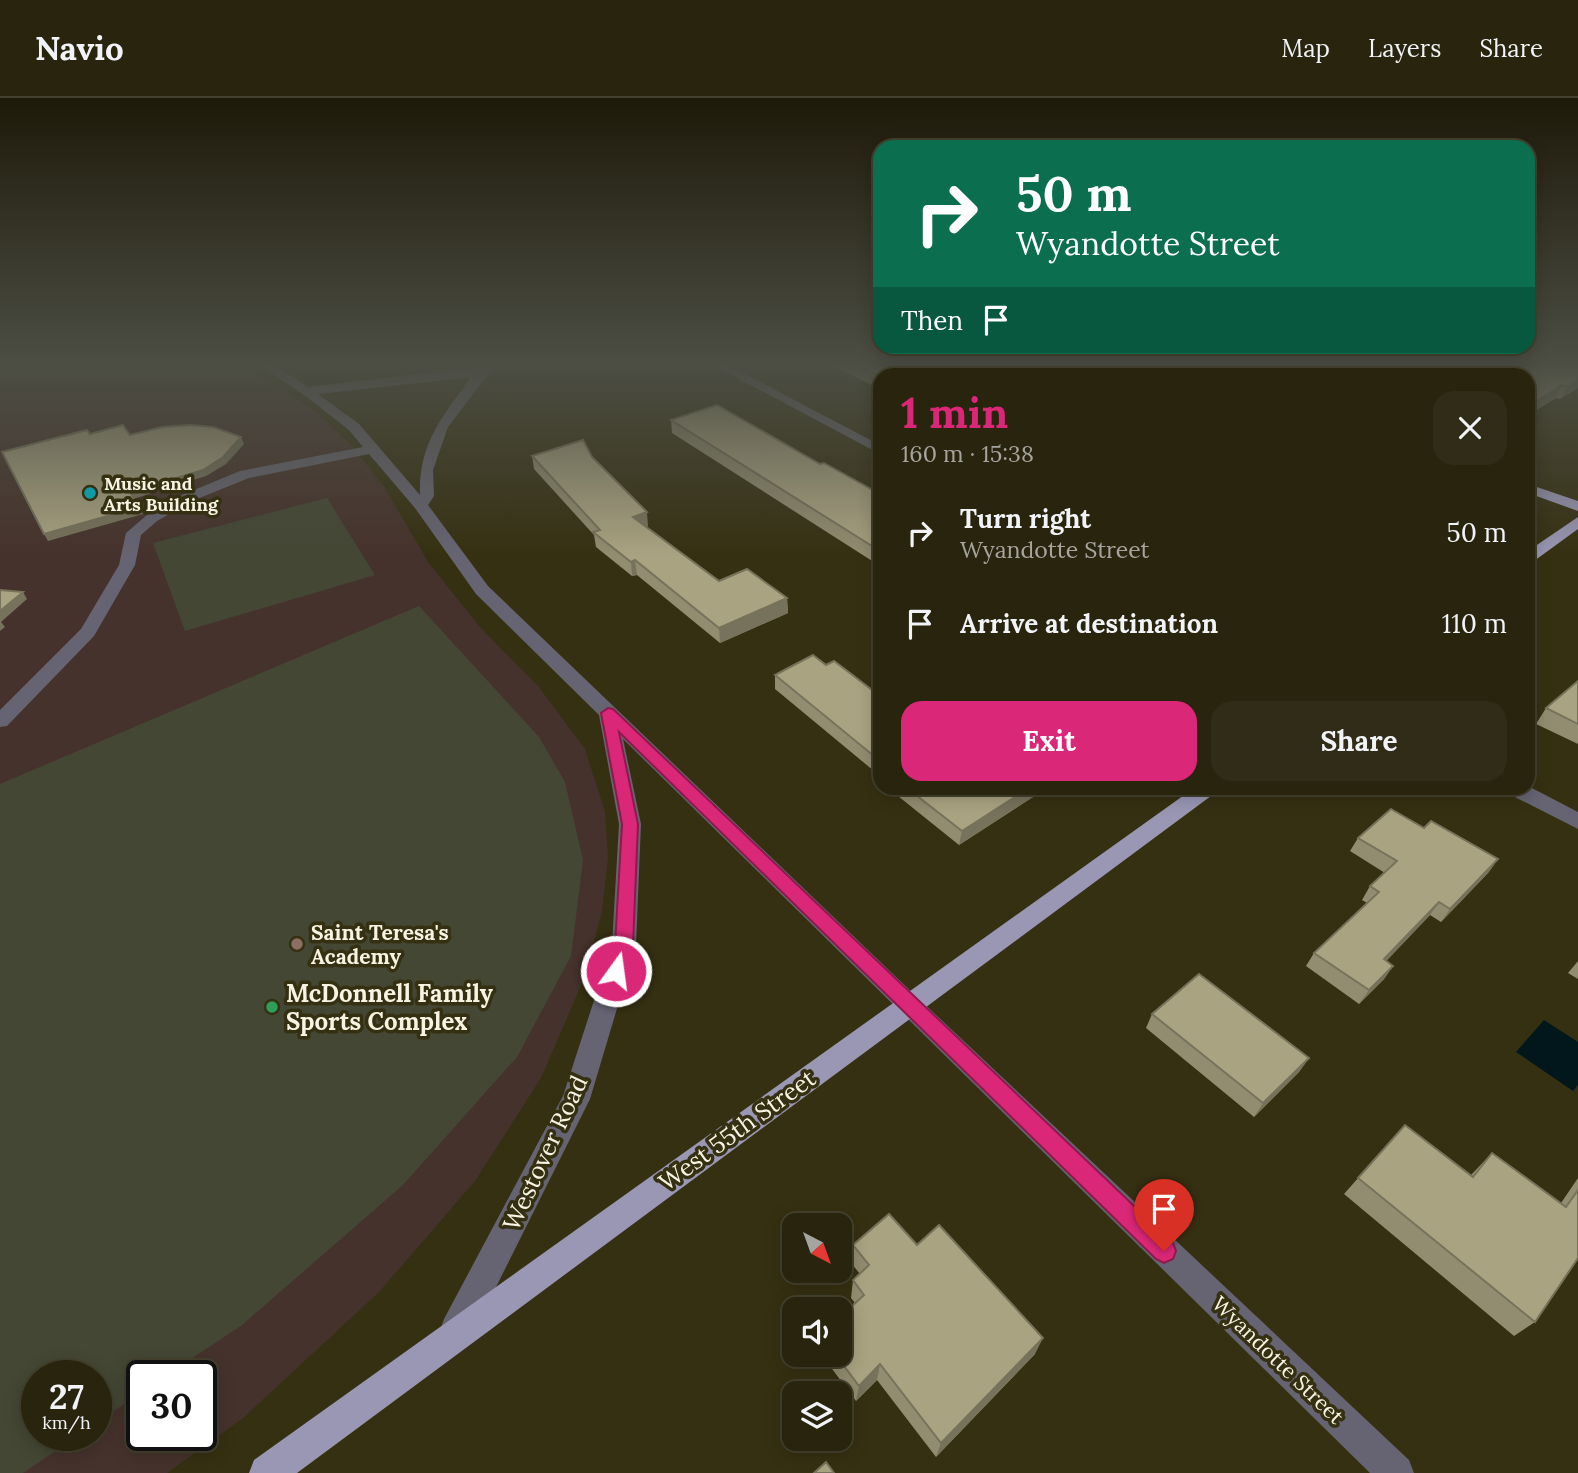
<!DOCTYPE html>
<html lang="en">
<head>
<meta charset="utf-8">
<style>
  :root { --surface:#28240e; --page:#302c17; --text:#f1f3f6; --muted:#a5a49e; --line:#44412e; --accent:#db2777 }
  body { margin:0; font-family:Lora,serif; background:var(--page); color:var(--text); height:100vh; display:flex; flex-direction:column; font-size:26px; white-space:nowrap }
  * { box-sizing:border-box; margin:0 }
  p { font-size:23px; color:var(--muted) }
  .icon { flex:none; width:38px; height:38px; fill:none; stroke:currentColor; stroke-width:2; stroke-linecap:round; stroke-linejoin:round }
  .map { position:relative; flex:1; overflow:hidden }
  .sheet { position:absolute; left:873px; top:270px; width:662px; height:427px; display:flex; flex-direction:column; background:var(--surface); border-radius:21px; box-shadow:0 4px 18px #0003,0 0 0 2px var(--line) }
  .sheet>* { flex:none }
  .banner { position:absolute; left:873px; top:42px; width:662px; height:214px; border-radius:21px; box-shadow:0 4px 18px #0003,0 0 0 2px var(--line); background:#0b6e4f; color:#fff; overflow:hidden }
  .needle { width:46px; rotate:139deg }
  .controls { position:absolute; left:782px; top:1115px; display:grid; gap:14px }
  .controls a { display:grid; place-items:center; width:70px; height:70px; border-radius:14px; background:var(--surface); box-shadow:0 4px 18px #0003,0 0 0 2px var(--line); font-size:35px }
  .speed { position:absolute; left:21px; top:1262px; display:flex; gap:14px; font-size:35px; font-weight:700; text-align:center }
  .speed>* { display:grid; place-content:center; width:91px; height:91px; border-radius:50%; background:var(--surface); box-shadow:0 4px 18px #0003,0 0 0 2px var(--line); line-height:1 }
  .speed small { font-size:18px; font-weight:400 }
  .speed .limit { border:4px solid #111; border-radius:10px; background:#fff; color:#111 }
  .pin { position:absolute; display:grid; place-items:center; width:60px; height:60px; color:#fff; margin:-72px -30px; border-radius:50% 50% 50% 0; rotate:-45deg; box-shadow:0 0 7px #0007 }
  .pin .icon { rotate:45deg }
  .me { position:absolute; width:77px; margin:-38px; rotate:14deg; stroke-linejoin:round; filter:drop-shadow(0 0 5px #0008) }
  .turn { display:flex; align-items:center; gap:24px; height:147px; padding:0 28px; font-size:32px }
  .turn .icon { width:91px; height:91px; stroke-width:2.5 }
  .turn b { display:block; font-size:49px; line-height:60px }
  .then { display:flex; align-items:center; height:66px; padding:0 28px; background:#0003; gap:14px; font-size:26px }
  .round { display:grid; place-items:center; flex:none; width:74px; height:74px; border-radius:21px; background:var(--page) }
  .headline { display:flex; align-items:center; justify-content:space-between; height:119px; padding:0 28px }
  h1 { font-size:42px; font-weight:800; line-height:52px; color:var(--accent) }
  .button { display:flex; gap:14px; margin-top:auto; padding:14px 28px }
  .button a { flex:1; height:80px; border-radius:21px; background:var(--accent); color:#fff; font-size:28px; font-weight:800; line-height:80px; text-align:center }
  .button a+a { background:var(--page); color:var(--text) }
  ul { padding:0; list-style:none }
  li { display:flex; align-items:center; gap:21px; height:91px; padding:0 28px }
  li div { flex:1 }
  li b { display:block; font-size:26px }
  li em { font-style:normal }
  header { display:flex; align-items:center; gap:42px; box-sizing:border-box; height:98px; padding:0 35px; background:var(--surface); border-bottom:2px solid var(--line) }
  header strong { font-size:33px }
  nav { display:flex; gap:38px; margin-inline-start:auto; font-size:24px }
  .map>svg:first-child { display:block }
  .education { fill:#46322c; fill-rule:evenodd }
  .green { fill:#444734 }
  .water { fill:#02171c }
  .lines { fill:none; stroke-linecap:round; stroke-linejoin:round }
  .minor { fill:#666472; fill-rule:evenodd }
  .major { fill:#9a97b4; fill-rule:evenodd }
  .wall { fill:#928c70 }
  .shaded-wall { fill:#77725b }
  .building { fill:#aaa382; stroke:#77725b; stroke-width:2 }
  .route { fill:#db2777; stroke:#8e194d; stroke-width:2 }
  .culture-dot { fill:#0f9aa8; stroke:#363012; stroke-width:2.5 }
  .education-dot { fill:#8d6e63; stroke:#363012; stroke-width:2.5 }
  .leisure-dot { fill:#2e9e5b; stroke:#363012; stroke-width:2.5 }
  .labels { text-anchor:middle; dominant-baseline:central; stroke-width:7; stroke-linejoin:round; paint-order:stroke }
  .far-poi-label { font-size:18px; font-weight:bold; fill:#f8f4e3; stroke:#363012; text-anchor:start }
  .poi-label { font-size:21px; font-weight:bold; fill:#f8f4e3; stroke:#363012; text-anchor:start }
  .street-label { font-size:21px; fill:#f8f4e3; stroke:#363012 }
  .near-poi-label { font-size:24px; font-weight:bold; fill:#f8f4e3; stroke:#363012; text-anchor:start }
  .near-street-label { font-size:24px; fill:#f8f4e3; stroke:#363012 }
</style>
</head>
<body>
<header>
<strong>Navio</strong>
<nav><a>Map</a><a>Layers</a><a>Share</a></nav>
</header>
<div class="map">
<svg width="1578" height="1375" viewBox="0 0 1578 1375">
  <rect width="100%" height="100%" fill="#363012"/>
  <path class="education" d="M 0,267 L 243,267 L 314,312 L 351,347 L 385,390 L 428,464 L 479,528 L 538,588 L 585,651 L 605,714 L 608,759 L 602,813 L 585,878 L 541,980 L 475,1083 L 379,1194 L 243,1320 L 167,1375 L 0,1375 ZM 37,1278 L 96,1278 L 96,1337 L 37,1337 ZM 142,1278 L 201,1278 L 201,1337 L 142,1337 Z"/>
  <path class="green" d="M 327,400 L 375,477 L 185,533 L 153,445 Z
    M 419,508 L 539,639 L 565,684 L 583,762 L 571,858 L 517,959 L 403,1087 L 242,1227 L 167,1277 L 142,1278 L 142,1294 L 96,1325 L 96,1278 L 37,1278 L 37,1337 L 79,1337 L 23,1375 L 0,1375 L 0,686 Z"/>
  <path class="water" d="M 1544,922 L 1578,944 L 1578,987 L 1573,993 L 1516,954 Z"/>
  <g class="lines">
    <path class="minor" d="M 259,267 L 273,267 L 309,289 L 495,267 L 448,329 L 433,372 L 434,398 L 428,407 L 488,488 L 918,900 L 1409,1362 L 1414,1375 L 1370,1375 L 623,641 L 641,726 L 636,847 L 590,1001 L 468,1245 L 456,1249 L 444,1245 L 440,1233 L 444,1221 L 563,998 L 612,847 L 619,726 L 599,617 L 476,496 L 415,410 L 369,356 L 249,380 L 192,403 L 157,423 L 141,437 L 135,467 L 94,538 L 7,628 L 0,629 L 0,612 L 81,531 L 119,467 L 126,435 L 147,417 L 182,397 L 240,373 L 363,349 L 349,332 L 303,296 ZM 471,279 C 443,318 418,346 420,397 L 359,326 L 318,296 Z
      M 713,267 L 728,267 L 880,347 L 880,356 Z
      M 1528,688 L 1578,714 L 1578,731 L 1507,695 L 1503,690 Z"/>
    <path class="major" d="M 1187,267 L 1204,267 L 1225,276 L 1209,276 Z
      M 1528,386 L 1578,403 L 1578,413 L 1528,395 Z
      M 1578,419 L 1578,431 L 1534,463 L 1528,465 L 1528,453 Z
      M 1194,690 L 1219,690 L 1215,695 L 297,1375 L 249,1375 L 254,1362 Z"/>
  </g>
  <path class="wall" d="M 831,267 L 1114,267 L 880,276 L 880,291 Z
    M 1474,267 L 1578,267 L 1578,290 L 1560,301 L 1556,300 L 1528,317 L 1528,276 L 1454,276 Z
    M 671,322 L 820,366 L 880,396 L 880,468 L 672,335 Z
    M 532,358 L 592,359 L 648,428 L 646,429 L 719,483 L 787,500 L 788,515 L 720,545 L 637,477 L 632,478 L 596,449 L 594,437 L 534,371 Z
    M 826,567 L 880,598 L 880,678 L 775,591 L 775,577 Z
    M 1578,583 L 1578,646 L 1536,626 L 1546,610 Z
    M 894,690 L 1035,690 L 1033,699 L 959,747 L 898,698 L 899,694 Z
    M 1424,730 L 1498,761 L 1488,775 L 1441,824 L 1430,817 L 1386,863 L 1393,868 L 1384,881 L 1359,906 L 1306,868 L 1314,855 L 1367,805 L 1362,802 L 1370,788 L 1385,775 L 1350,753 L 1358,740 Z
    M 1578,863 L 1578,881 L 1568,875 Z
    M 1152,916 L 1309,960 L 1299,974 L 1254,1019 L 1146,930 Z
    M 1405,1027 L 1471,1077 L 1492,1055 L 1561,1105 L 1578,1080 L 1578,1160 L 1535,1224 L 1514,1238 L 1344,1096 Z
    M 853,1147 L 917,1147 L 1035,1256 L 936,1359 L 877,1282 L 856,1303 L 821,1256 L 840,1256 L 855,1205 L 851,1200 L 853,1182 L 860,1176 L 851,1165 Z"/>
  <path class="shaded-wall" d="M 1578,282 L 1578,290 L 1560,301 L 1567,289 Z
    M 1562,287 L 1556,300 L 1528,317 L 1528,312 L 1530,307 Z
    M 241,339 L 244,346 L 226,366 L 206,378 L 133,401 L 130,394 Z
    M 139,409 L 143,416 L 48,443 L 44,436 Z
    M 647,414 L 648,428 L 635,433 L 633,419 Z
    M 635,462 L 637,477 L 632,478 L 631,464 Z
    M 23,494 L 27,501 L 1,524 L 5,529 L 0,533 L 0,513 Z
    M 787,500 L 788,515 L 720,545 L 719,530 Z
    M 1029,690 L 1035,690 L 1033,699 L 959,747 L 962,733 Z
    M 1498,761 L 1488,775 L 1441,824 L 1450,811 Z
    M 1439,804 L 1430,817 L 1375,875 L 1384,861 Z
    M 1393,868 L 1384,881 L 1359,906 L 1369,892 Z
    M 1309,960 L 1299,974 L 1254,1019 L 1263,1005 Z
    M 1043,1240 L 1035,1256 L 936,1359 L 941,1345 Z
    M 880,1266 L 877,1282 L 856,1303 L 859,1288 Z"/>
  <path class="building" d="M 856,267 L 1114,267 L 1139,276 L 880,276 L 880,278 Z
    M 1474,267 L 1578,267 L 1578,282 L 1567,289 L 1562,287 L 1530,307 L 1528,306 L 1528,276 L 1454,276 Z
    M 717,307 L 820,366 L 824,365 L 880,396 L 880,453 L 671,322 Z
    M 123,327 L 130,337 L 162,329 L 190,327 L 213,329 L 241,339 L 223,359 L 203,372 L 130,394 L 139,409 L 44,436 L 2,354 L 87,332 L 90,336 Z
    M 583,342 L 592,359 L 647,414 L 633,419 L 719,483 L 747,471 L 787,500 L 719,530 L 635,462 L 631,464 L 593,434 L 600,432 L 532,358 Z
    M 0,492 L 23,494 L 0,513 Z
    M 813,557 L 826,567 L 834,563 L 880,598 L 880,663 L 775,577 Z
    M 1578,583 L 1578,626 L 1546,610 Z
    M 907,690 L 1029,690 L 962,733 Z
    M 1391,711 L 1424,730 L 1431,723 L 1498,761 L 1450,811 L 1439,804 L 1384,861 L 1393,868 L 1369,892 L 1314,855 L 1379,794 L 1370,788 L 1397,763 L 1358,740 Z
    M 1199,876 L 1309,960 L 1263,1005 L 1152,916 Z
    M 1405,1027 L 1473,1079 L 1492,1055 L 1566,1109 L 1578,1092 L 1578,1160 L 1535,1224 L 1358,1080 Z
    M 889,1116 L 917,1147 L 939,1127 L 1043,1240 L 941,1345 L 880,1266 L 859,1288 L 835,1256 L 840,1256 L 840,1219 L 864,1197 L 853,1182 L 869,1167 L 853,1147 Z
    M 826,1364 L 834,1375 L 814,1375 Z"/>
  <linearGradient id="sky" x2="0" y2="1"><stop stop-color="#1e1a0a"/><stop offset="0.58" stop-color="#4c4e44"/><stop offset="1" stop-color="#4c4e44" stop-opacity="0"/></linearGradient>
  <rect width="1578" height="459" fill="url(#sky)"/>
  <path class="route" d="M 608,610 L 613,611 L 1173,1145 L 1176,1153 L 1173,1161 L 1164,1165 L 1156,1161 L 619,634 L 638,726 L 633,847 L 623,878 L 616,881 L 609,878 L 607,873 L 615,847 L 622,726 L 601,615 Z"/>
  <circle class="culture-dot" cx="90" cy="395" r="7"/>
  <circle class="education-dot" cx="297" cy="846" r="7"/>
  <circle class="leisure-dot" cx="272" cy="909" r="7"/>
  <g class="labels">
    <g class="far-poi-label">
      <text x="104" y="385">Music and<tspan x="104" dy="21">Arts Building</tspan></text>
    </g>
    <g class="poi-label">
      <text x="311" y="834">Saint Teresa's<tspan x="311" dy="24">Academy</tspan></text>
    </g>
    <g class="street-label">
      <text transform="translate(1278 1262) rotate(44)">Wyandotte Street</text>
    </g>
    <g class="near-poi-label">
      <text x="286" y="895">McDonnell Family<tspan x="286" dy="28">Sports Complex</tspan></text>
    </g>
    <g class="near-street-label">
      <text transform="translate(737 1032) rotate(-36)">West 55th Street</text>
      <text transform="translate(545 1055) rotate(-65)">Westover Road</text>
    </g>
  </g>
</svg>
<div class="controls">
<a><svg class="needle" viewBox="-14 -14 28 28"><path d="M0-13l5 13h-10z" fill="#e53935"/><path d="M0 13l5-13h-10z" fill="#a5a49e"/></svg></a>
<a><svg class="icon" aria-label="sound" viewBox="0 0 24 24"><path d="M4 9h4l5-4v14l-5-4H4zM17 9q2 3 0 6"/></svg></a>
<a><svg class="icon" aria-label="layers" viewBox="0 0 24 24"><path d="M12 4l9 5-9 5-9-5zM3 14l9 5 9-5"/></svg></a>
</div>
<div class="speed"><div>27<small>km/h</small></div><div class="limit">30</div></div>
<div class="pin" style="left:1164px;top:1153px;background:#d93025"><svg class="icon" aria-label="arrive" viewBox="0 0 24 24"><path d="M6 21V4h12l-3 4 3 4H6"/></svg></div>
<svg class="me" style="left:616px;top:873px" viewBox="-20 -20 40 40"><circle r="17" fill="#db2777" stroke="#fff" stroke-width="3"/><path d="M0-11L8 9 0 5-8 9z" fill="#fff"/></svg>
<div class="banner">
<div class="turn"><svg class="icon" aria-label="right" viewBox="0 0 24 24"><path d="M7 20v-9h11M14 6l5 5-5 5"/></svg><div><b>50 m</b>Wyandotte Street</div></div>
<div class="then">Then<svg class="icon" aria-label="arrive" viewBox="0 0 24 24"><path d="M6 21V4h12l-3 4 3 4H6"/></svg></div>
</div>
<section class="sheet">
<div class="headline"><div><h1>1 min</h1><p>160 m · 15:38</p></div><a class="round"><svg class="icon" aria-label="close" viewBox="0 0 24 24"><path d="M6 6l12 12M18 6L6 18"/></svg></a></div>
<ul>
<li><svg class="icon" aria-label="right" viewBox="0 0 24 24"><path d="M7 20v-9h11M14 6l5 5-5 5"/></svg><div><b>Turn right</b><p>Wyandotte Street</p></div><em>50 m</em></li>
<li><svg class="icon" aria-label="arrive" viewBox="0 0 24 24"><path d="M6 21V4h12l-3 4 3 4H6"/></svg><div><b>Arrive at destination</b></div><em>110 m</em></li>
</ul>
<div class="button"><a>Exit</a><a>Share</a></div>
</section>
</div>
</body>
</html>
